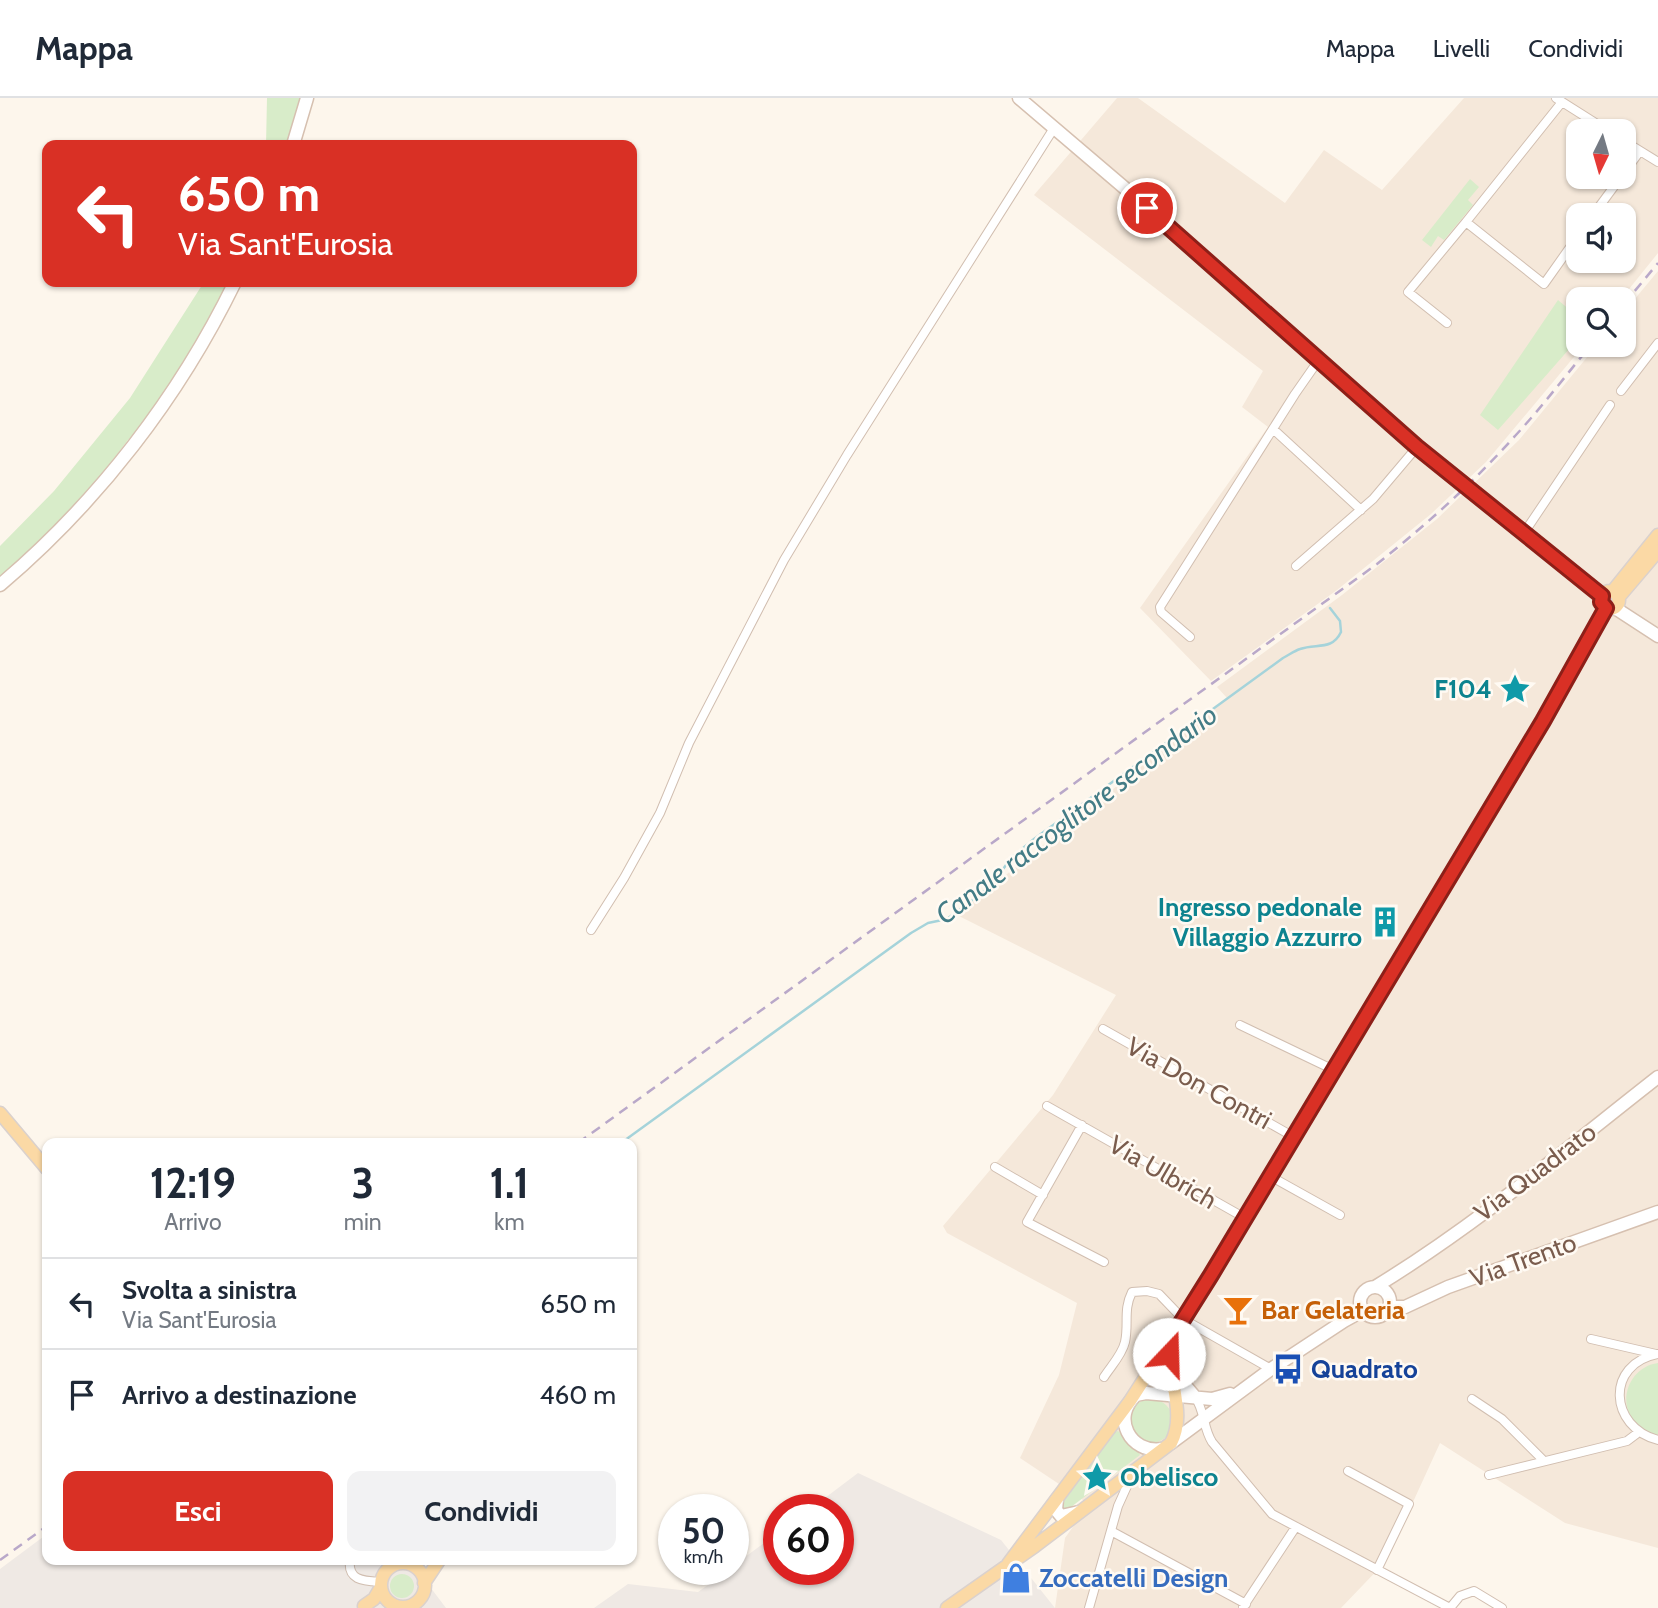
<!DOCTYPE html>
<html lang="it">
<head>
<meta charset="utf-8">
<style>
  :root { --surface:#fff; --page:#f2f2f3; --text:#1f2937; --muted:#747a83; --line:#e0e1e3; --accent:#d93025 }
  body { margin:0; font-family:Cabin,sans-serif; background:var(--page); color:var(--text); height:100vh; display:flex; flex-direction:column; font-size:26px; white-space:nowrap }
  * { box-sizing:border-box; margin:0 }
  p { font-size:23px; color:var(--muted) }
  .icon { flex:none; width:38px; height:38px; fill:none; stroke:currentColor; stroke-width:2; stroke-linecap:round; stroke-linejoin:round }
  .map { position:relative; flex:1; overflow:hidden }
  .panel { position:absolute; left:42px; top:1040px; width:595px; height:427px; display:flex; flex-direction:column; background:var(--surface); border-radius:14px; box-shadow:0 2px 5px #0004 }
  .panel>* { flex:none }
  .top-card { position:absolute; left:42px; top:42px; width:595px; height:147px; border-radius:14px; box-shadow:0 2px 5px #0004; background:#d93025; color:#fff; overflow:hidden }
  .needle { width:46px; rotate:185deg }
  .buttons { position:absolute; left:1566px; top:21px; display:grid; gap:14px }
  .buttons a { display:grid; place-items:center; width:70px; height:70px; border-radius:14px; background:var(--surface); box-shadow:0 2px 5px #0004; font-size:35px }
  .speed { position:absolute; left:658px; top:1396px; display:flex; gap:14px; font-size:35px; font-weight:700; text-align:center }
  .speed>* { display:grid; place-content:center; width:91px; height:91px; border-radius:50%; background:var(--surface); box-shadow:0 2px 5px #0004; line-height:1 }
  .speed small { font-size:18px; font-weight:400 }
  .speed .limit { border:10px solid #d22; background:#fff; color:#111 }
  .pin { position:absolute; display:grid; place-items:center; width:60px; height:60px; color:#fff; margin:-30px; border:4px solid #fff; border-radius:50%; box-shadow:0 2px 7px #0007 }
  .me { position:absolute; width:77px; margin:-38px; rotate:21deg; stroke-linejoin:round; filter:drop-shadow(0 0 5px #0008) }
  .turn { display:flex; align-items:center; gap:24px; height:147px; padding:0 21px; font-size:32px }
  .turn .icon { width:91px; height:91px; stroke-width:2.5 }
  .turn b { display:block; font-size:49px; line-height:60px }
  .eta { display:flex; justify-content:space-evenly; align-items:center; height:119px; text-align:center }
  .eta b { font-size:42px; font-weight:800; line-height:49px }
  .primary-button { display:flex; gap:14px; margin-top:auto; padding:14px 21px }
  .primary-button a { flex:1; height:80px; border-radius:14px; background:var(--accent); color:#fff; font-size:28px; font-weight:800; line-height:80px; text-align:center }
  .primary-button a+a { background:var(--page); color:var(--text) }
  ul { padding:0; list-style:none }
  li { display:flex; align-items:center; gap:21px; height:91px; padding:0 21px; border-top:2px solid var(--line) }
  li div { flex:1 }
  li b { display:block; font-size:26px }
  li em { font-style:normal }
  header { display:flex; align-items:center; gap:42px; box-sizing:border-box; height:98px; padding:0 35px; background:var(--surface); border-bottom:2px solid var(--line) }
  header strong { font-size:33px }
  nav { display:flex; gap:38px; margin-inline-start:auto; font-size:24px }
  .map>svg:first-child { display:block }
  .residential { fill:#f5e8da; fill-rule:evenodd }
  .industrial { fill:#efe9e4 }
  .green { fill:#d8ecc9 }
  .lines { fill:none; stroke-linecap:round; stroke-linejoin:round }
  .stream { stroke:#a5d3da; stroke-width:2.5 }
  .street-casing { stroke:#d1beb0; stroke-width:10 }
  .secondary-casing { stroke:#d6c0b0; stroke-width:15 }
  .primary-casing { stroke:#dad1cd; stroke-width:15 }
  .street { stroke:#fff; stroke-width:8 }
  .secondary { stroke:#fff; stroke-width:12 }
  .primary { stroke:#fbd9a5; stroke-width:12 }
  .rail { stroke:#b9a8c9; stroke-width:2.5; stroke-dasharray:10 7; stroke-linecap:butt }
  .route-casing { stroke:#8d1f18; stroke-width:18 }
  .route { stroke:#d93025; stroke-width:12 }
  .labels { text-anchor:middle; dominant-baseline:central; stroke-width:5; stroke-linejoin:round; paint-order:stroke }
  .culture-label { font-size:26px; font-weight:bold; fill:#0d838f; stroke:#fffaf3; text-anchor:end }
  .street-label { font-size:26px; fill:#7a5c4d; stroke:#fffaf3 }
  .food-label { font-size:26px; font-weight:bold; fill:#c56008; stroke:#fffaf3; text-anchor:start }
  .transit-label { font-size:26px; font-weight:bold; fill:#164399; stroke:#fffaf3; text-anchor:start }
  .shop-label { font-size:26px; font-weight:bold; fill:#366cbe; stroke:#fffaf3; text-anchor:start }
  .water-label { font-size:28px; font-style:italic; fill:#437c86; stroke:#fffaf3 }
</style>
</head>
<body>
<header>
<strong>Mappa</strong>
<nav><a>Mappa</a><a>Livelli</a><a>Condividi</a></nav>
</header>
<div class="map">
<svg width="1658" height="1510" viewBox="0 0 1658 1510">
  <rect width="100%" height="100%" fill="#fdf6ec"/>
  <path class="residential" d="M 1117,0 L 1138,0 L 1285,105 L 1324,52 L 1382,92 L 1464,0 L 1658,0 L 1658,155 L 1621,201 L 1578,201 L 1578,247 L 1584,247 L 1486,364 L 1431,416 L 1337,492 L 1211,583 L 1140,510 L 1268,329 L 1242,309 L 1263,273 L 1034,97 ZM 1578,33 L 1624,33 L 1624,79 L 1578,79 ZM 1578,117 L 1624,117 L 1624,163 L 1578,163 Z
    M 1658,173 L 1658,1450 L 1565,1425 L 1440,1345 L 1386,1463 L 1341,1510 L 1055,1510 L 1065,1440 L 1089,1406 L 1020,1360 L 1059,1277 L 1077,1205 L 947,1135 L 943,1128 L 1053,997 L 1116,897 L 953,815 L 992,788 L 1227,600 L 1217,589 L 1342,497 L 1437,421 L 1519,342 L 1597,247 L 1624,247 L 1624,214 Z"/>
  <path class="industrial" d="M 858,1375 L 1001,1442 L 1055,1510 L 594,1510 L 628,1486 L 698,1494 L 729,1472 L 733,1472 L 733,1468 L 779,1434 L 779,1472 L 838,1472 L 838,1412 L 809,1412 Z
    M 47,1436 L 47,1461 L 409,1461 L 446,1510 L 0,1510 L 0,1471 Z"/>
  <path class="green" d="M 267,0 L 304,0 L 290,47 L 266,47 Z
    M 1470,81 L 1479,89 L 1468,102 L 1473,107 L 1444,142 L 1438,138 L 1431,149 L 1422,142 Z
    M 204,184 L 232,184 L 208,229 L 147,321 L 128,342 L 78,407 L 0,482 L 0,448 L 54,393 L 130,300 Z
    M 1558,202 L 1578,219 L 1578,241 L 1498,332 L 1480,317 Z
    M 1658,1265 L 1658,1337 C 1651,1335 1643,1333 1638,1328 C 1615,1307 1628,1269 1658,1265 Z
    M1129 1323a22 22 0 1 1 44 0a22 22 0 1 1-44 0Z
    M 1118,1333 L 1137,1351 L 1140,1357 L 1067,1412 L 1063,1412 L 1061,1407 L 1115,1334 Z
    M390 1488a12 12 0 1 1 24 0a12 12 0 1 1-24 0Z"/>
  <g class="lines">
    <path class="stream" d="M 621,1045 L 911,835 L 928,825 L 947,821 L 991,788 L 1011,760 L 1034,741 L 1283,560 C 1289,557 1294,553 1300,551 C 1316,545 1332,553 1341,534 L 1340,523 L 1330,510"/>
    <g class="street-casing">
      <path id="street" d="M 1556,0 L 1608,33
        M 1562,4 L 1466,124 L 1544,186 L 1578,138
        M 1624,43 L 1658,64
        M 1624,75 L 1640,53
        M 1593,117 L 1621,79
        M 1447,225 L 1408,194 L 1466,124
        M 1621,293 L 1658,245
        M 1273,331 L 1361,412
        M 1524,435 L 1610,307
        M 1296,468 L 1373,401 L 1417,349
        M 1190,539 L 1161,514 L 1160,509 L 1295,296 L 1318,263
        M 591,832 L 624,780 L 660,715 L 689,645 L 784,462 L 847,357 L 1054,30
        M 1240,927 L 1334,972
        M 1103,931 L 1294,1039
        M 1047,1008 L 1245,1120
        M 1082,1027 L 1027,1124 L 1104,1164
        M 995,1069 L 1043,1097
        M 1270,1078 L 1340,1117
        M 1591,1241 L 1656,1256
        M 1658,1256 C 1605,1266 1609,1329 1658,1342
        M 1104,1279 C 1111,1268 1122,1257 1125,1244 C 1129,1225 1123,1212 1132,1194 L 1147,1193 L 1159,1196 L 1183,1221 L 1271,1271
        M 1195,1299 C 1205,1313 1203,1330 1212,1344 L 1272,1416 L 1450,1510
        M 1472,1301 L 1502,1321 L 1544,1363
        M 1348,1373 L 1409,1406 L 1377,1472
        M 1489,1377 L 1627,1343 L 1639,1334
        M 1111,1433 L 1246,1506
        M 350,1461 C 347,1483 364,1483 381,1484
        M 1243,1509 L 1295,1430
        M 1089,1510 L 1118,1408 L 1132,1377
        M 1450,1510 L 1460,1498 L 1474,1493 L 1502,1510"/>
    </g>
    <g class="secondary-casing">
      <path id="secondary" d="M 1019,0 L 1127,92 L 1417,349 L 1602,498
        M 293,47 L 307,0
        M 0,487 C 98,404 179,299 235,184
        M 1615,510 L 1658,538
        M 1375,1189 C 1475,1128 1566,1051 1658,979
        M1360 1204a15 15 0 1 1 30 0a15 15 0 1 1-30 0Z
        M 1389,1209 L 1405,1209 L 1448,1189 L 1658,1114
        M 1169,1268 L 1195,1299
        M 1171,1345 L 1271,1271 L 1344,1223 L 1364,1212
        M 1162,1351 C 1130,1356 1111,1319 1136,1297 L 1146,1295 L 1212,1301 L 1230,1296
        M 1057,1401 L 1056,1412 L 1061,1418 L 1079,1414"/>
    </g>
    <g class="primary-casing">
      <path id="primary" d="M1601 502a9 9 0 1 1 18 0a9 9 0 1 1-18 0Z
        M 1612,494 L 1658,437
        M 1618,500 L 1658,453
        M 0,1015 L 47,1071
        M381 1487a22 22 0 1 1 44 0a22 22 0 1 1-44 0Z
        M 1008,1466 L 1130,1303 L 1211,1177 L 1543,623 L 1607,510
        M 424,1485 L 440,1461
        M 364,1508 L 374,1501 L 381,1489
        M 947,1510 L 1035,1448 L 1171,1345 C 1188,1314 1164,1276 1172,1243"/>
    </g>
    <use href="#street" class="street"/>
    <use href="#secondary" class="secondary"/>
    <use href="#primary" class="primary"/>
    <path class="rail" d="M 1624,206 L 1658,165
      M 578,1045 L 1377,466 C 1426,427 1473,385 1515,338 C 1542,309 1566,277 1591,247
      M 0,1462 L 47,1428"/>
  </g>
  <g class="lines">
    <g class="route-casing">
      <path id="route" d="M 1147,110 L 1417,349 L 1602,498 L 1601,504 L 1606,510 L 1543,623 L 1211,1177 L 1174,1236 L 1169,1256"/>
    </g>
    <use href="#route" class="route"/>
  </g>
  <defs>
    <g id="sight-bare" transform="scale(2.415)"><path d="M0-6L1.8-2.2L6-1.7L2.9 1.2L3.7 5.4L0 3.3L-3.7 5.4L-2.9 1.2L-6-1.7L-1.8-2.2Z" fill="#0f9aa8" stroke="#fffaf3" stroke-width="2.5" paint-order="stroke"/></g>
    <g id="building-bare" transform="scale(2.415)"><path d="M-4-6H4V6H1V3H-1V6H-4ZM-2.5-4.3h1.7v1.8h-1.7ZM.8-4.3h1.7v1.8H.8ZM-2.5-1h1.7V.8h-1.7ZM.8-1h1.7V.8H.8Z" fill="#0f9aa8" stroke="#fffaf3" stroke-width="2.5" paint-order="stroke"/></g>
    <g id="bar-bare" transform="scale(2.415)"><path d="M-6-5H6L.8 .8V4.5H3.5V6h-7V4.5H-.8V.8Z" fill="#e8710a" stroke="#fffaf3" stroke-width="2.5" paint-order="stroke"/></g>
    <g id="bus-bare" transform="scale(2.415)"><path d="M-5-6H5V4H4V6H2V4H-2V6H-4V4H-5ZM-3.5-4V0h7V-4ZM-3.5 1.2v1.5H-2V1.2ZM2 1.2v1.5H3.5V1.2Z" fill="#1a4fb4" stroke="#fffaf3" stroke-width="2.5" paint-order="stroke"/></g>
    <g id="shop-bare" transform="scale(2.415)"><path d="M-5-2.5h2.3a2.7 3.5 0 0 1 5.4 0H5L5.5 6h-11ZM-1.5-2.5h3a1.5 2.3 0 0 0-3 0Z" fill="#3f7fe0" stroke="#fffaf3" stroke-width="2.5" paint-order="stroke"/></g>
  </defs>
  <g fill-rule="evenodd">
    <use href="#sight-bare" x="1515" y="591"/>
    <use href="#building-bare" x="1385" y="824"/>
    <use href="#bar-bare" x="1238" y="1212"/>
    <use href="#bus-bare" x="1288" y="1271"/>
    <use href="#sight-bare" x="1097" y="1379"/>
    <use href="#shop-bare" x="1016" y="1480"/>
  </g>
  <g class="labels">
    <g class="culture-label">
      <text x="1492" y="591">F104</text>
      <text x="1362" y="809">Ingresso pedonale<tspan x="1362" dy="30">Villaggio Azzurro</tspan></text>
      <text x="1120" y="1379" text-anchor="start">Obelisco</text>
    </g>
    <g class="street-label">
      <text transform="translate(1199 985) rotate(29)">Via Don Contri</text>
      <text transform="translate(1163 1074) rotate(30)">Via Ulbrich</text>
      <text transform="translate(1535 1074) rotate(-37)">Via Quadrato</text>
      <text transform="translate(1523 1162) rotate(-20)">Via Trento</text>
    </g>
    <g class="food-label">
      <text x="1261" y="1212">Bar Gelateria</text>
    </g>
    <g class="transit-label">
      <text x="1311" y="1271">Quadrato</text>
    </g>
    <g class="shop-label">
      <text x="1039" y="1480">Zoccatelli Design</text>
    </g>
    <g class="water-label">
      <text transform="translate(1076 716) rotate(-37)">Canale raccoglitore secondario</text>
    </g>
  </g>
</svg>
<div class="buttons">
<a><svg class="needle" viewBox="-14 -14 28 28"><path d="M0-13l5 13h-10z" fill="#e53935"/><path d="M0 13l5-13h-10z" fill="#747a83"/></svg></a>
<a><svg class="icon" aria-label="sound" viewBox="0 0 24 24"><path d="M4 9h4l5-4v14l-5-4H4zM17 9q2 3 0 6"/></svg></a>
<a><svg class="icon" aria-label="search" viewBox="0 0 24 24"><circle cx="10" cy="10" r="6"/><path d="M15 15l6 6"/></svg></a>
</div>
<div class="speed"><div>50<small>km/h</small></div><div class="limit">60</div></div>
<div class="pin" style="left:1147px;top:110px;background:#d93025"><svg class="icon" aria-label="arrive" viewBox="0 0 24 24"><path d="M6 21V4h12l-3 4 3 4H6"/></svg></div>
<svg class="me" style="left:1169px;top:1256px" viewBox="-20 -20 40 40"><circle r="19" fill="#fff"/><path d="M0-13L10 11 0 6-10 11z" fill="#d93025"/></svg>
<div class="top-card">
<div class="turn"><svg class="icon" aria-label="left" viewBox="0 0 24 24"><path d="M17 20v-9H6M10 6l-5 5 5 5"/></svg><div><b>650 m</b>Via Sant'Eurosia</div></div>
</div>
<section class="panel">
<div class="eta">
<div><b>12:19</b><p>Arrivo</p></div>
<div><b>3</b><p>min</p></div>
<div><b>1.1</b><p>km</p></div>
</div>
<ul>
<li><svg class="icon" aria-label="left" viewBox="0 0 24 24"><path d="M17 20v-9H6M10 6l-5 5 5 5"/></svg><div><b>Svolta a sinistra</b><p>Via Sant'Eurosia</p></div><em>650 m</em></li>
<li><svg class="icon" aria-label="arrive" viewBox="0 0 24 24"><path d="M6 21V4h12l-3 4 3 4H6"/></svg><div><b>Arrivo a destinazione</b></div><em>460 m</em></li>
</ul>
<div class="primary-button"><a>Esci</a><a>Condividi</a></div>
</section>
</div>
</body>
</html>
